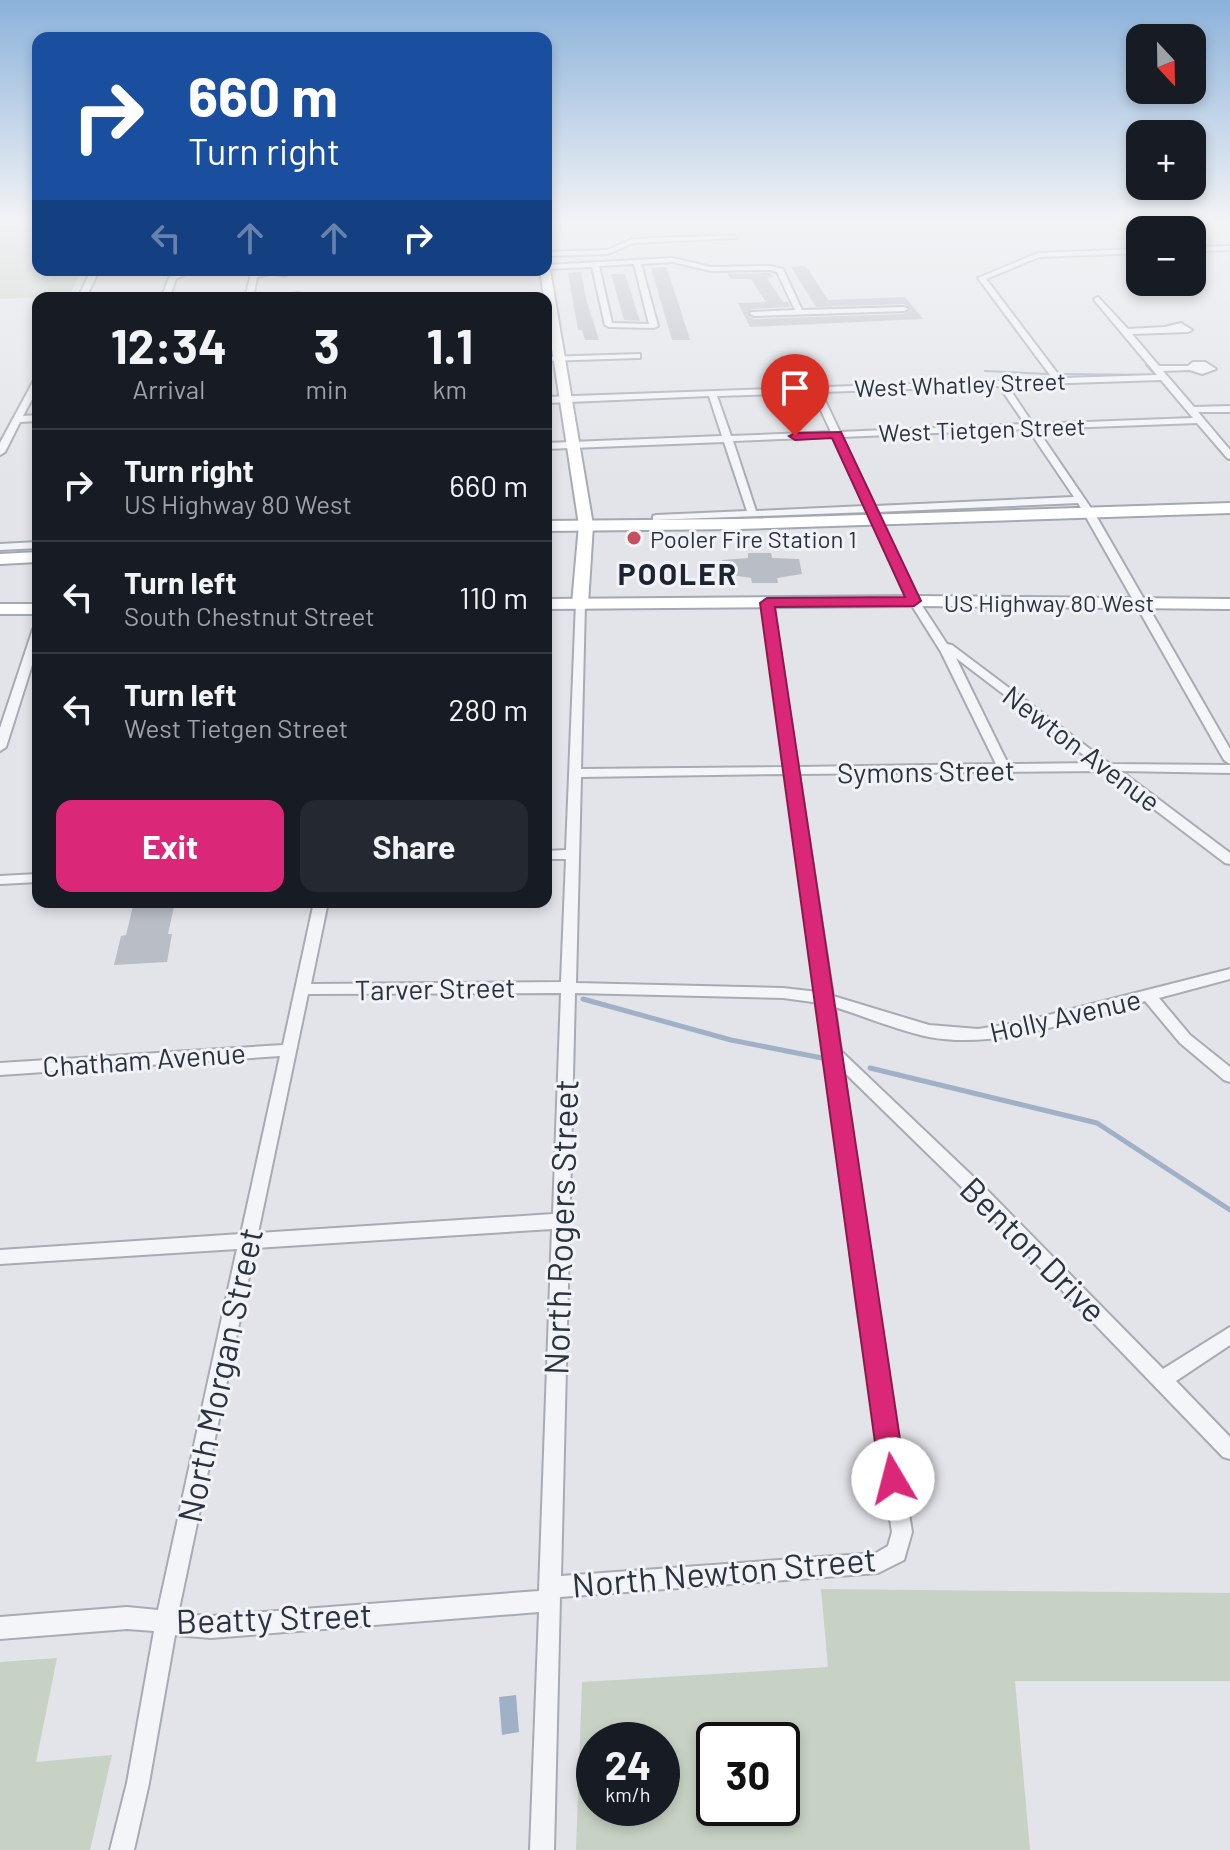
<!DOCTYPE html>
<html lang="en">
<head>
<meta charset="utf-8">
<style>
  :root { --surface:#171b24; --page:#242831; --text:#f1f3f6; --muted:#9ea1a6; --line:#363941; --accent:#db2777 }
  body { margin:0; font-family:Barlow,sans-serif; background:var(--page); color:var(--text); height:100vh; display:flex; flex-direction:column; font-size:30px; white-space:nowrap }
  * { box-sizing:border-box; margin:0 }
  p { font-size:26px; color:var(--muted) }
  .icon { flex:none; width:44px; height:44px; fill:none; stroke:currentColor; stroke-width:2; stroke-linecap:round; stroke-linejoin:round }
  .map { position:relative; flex:1; overflow:hidden }
  .details { position:absolute; left:32px; top:292px; width:520px; height:616px; display:flex; flex-direction:column; background:var(--surface); border-radius:16px; box-shadow:0 4px 12px #0003 }
  .details>* { flex:none }
  .top-card { position:absolute; left:32px; top:32px; width:520px; height:244px; border-radius:16px; box-shadow:0 4px 12px #0003; background:#1a4fa0; color:#fff; overflow:hidden }
  .needle { width:52px; rotate:158deg }
  .tools { position:absolute; left:1126px; top:24px; display:grid; gap:16px }
  .tools a { display:grid; place-items:center; width:80px; height:80px; border-radius:16px; background:var(--surface); box-shadow:0 4px 12px #0003; font-size:40px }
  .speed { position:absolute; left:576px; top:1722px; display:flex; gap:16px; font-size:40px; font-weight:700; text-align:center }
  .speed>* { display:grid; place-content:center; width:104px; height:104px; border-radius:50%; background:var(--surface); box-shadow:0 4px 12px #0003; line-height:1 }
  .speed small { font-size:20px; font-weight:400 }
  .speed .limit { border:4px solid #111; border-radius:12px; background:#fff; color:#111 }
  .pin { position:absolute; display:grid; place-items:center; width:68px; height:68px; color:#fff; margin:-82px -34px; border-radius:50% 50% 50% 0; rotate:-45deg; box-shadow:0 0 8px #0007 }
  .pin .icon { rotate:45deg }
  .me { position:absolute; width:88px; margin:-44px; rotate:352deg; stroke-linejoin:round; filter:drop-shadow(0 0 6px #0008) }
  .turn { display:flex; align-items:center; gap:28px; height:168px; padding:0 24px; font-size:36px }
  .turn .icon { width:104px; height:104px; stroke-width:2.5 }
  .turn b { display:block; font-size:56px; line-height:68px }
  .lanes { display:flex; align-items:center; height:76px; padding:0 24px; background:#0003; justify-content:center; gap:40px; direction:ltr }
  .lanes .off { opacity:.35 }
  .eta { display:flex; justify-content:space-evenly; align-items:center; height:136px; text-align:center }
  .eta b { font-size:48px; font-weight:700; line-height:56px }
  .button { display:flex; gap:16px; margin-top:auto; padding:16px 24px }
  .button a { flex:1; height:92px; border-radius:16px; background:var(--accent); color:#fff; font-size:32px; font-weight:700; line-height:92px; text-align:center }
  .button a+a { background:var(--page); color:var(--text) }
  ul { padding:0; list-style:none }
  li { display:flex; align-items:center; gap:24px; height:112px; padding:0 24px; border-top:2px solid var(--line) }
  li div { flex:1 }
  li b { display:block; font-size:30px }
  li em { font-style:normal }
  .map>svg:first-child { display:block }
  .green { fill:#c7d2c4; fill-rule:evenodd }
  .water { fill:#a0b0c6 }
  .lines { fill:none; stroke-linecap:round; stroke-linejoin:round }
  .stream-far1 { stroke:#a0b0c6; stroke-width:2 }
  .stream { stroke:#a0b0c6; stroke-width:5 }
  .building { fill:#b9bdc6 }
  .street-casing { stroke:#a7abb3; stroke-width:4 }
  .secondary-casing { stroke:#a7abb3; stroke-width:4 }
  .primary-casing { stroke:#a2a8b4; stroke-width:4 }
  .street { fill:#f4f5f8; fill-rule:evenodd }
  .secondary { fill:#fff; fill-rule:evenodd }
  .primary { fill:#fff; fill-rule:evenodd }
  .route { fill:#db2777; stroke:#8e194d; stroke-width:2 }
  .poi-dot { fill:#c4515d; stroke:#f1f3f7; stroke-width:3 }
  .labels { text-anchor:middle; dominant-baseline:central; stroke-width:6; stroke-linejoin:round; paint-order:stroke }
  .far-street-label { font-size:24px; fill:#2b3240; stroke:#f1f3f7 }
  .far-poi-label { font-size:24px; fill:#2b3240; stroke:#f1f3f7; text-anchor:start }
  .street-label { font-size:28px; fill:#2b3240; stroke:#f1f3f7 }
  .far-district-label { font-size:30px; font-weight:bold; letter-spacing:2px; fill:#1d2331; stroke:#f1f3f7 }
  .near-street-label { font-size:34px; fill:#2b3240; stroke:#f1f3f7 }
</style>
</head>
<body>
<div class="map">
<svg width="1230" height="1850" viewBox="0 0 1230 1850">
  <rect width="100%" height="100%" fill="#e2e4e9"/>
  <path class="green" d="M 0,218 L 38,218 L 38,270 L 83,270 L 69,296 L 0,299 Z
    M 821,1589 L 1230,1593 L 1230,1681 L 1015,1681 L 1030,1850 L 576,1850 L 582,1682 L 828,1667 ZM 594,1740 L 662,1740 L 662,1808 L 594,1808 ZM 714,1740 L 782,1740 L 782,1808 L 714,1808 Z
    M 57,1658 L 36,1762 L 112,1755 L 90,1850 L 0,1850 L 0,1662 Z"/>
  <path class="water" d="M 516,1695 L 519,1732 L 502,1735 L 499,1697 Z"/>
  <g class="lines">
    <path class="stream-far1" d="M 985,371 L 1048,374
      M 1060,374 L 1155,375 L 1146,365"/>
    <path class="stream" d="M 583,999 L 731,1040 L 827,1059
      M 870,1068 L 1097,1123 L 1230,1210"/>
  </g>
  <path class="building" d="M 806,266 L 828,300 L 905,297 L 923,319 L 750,327 L 738,303 L 766,302 L 751,279 L 731,279 L 728,274 L 770,273 L 774,277 L 767,278 L 783,302 L 788,302 L 790,307 L 751,309 L 747,315 L 754,319 L 904,314 L 911,310 L 904,304 L 816,307 L 791,267 Z
    M 666,267 L 677,299 L 690,340 L 672,340 L 651,268 Z
    M 581,272 L 586,299 L 599,340 L 585,340 L 582,330 L 578,330 L 568,273 Z
    M 611,274 L 625,274 L 640,321 L 624,320 Z
    M 748,553 L 771,553 L 772,558 L 799,559 L 802,574 L 777,578 L 778,583 L 752,583 L 751,578 L 724,574 L 722,560 L 748,558 Z
    M 134,902 L 175,902 L 168,934 L 172,934 L 167,962 L 114,965 L 121,936 L 126,935 Z"/>
  <g class="lines">
    <g class="street-casing">
      <path id="street" d="M 735,235 L 737,238 L 633,243 L 608,254 L 546,256 L 546,252 L 607,250 L 632,239 Z
        M 1230,246 L 1230,250 L 1192,251 L 1192,247 Z
        M 1140,249 L 1140,253 L 1039,257 L 986,279 L 1061,378 L 1157,375 L 1095,301 L 1094,299 L 1098,297 L 1128,329 L 1165,327 L 1181,323 L 1192,330 L 1188,332 L 1132,334 L 1159,366 L 1188,366 L 1193,362 L 1205,362 L 1216,369 L 1202,374 L 1190,370 L 1163,371 L 1194,407 L 1230,406 L 1230,412 L 1198,412 L 1230,450 L 1230,459 L 1227,458 L 1197,423 L 1037,429 L 1095,514 L 1230,749 L 1230,764 L 1224,760 L 1078,503 L 877,512 L 919,601 L 947,644 L 952,645 L 1110,764 L 1230,765 L 1230,773 L 1121,771 L 1230,853 L 1230,864 L 1225,863 L 1104,771 L 799,774 L 833,996 L 929,1025 L 978,1029 L 1017,1023 L 1230,969 L 1230,979 L 1159,998 L 1190,1035 L 1230,1067 L 1230,1082 L 1224,1080 L 1180,1043 L 1145,1001 C 1077,1019 999,1050 929,1037 C 897,1030 866,1017 835,1007 L 841,1051 L 986,1189 L 1163,1369 L 1230,1327 L 1230,1345 L 1176,1381 L 1230,1437 L 1230,1459 L 1223,1457 L 974,1199 L 844,1072 L 875,1307 L 912,1532 L 904,1560 L 878,1573 L 560,1597 L 554,1850 L 530,1850 L 539,1612 L 211,1638 L 175,1635 L 149,1783 L 134,1850 L 110,1850 L 127,1783 L 154,1631 L 127,1629 L 0,1639 L 0,1617 L 127,1607 L 158,1610 L 237,1249 L 0,1264 L 0,1250 L 241,1234 L 280,1056 L 0,1075 L 0,1063 L 283,1045 L 314,902 L 328,902 L 311,984 L 561,982 L 566,859 L 546,859 L 546,851 L 566,850 L 576,602 L 580,601 L 585,604 L 581,769 L 785,767 L 762,603 L 767,600 L 772,603 L 798,767 L 996,764 L 941,652 L 909,601 L 868,512 L 653,520 L 653,516 L 656,515 L 747,511 L 724,442 L 546,449 L 546,443 L 722,436 L 709,396 L 546,403 L 546,397 L 1053,379 L 978,278 L 1038,253 ZM 1161,380 L 1193,418 L 1033,424 L 1007,385 ZM 999,386 L 1025,424 L 840,432 L 821,392 ZM 813,393 L 831,432 L 731,436 L 717,396 ZM 1028,429 L 1074,497 L 875,506 L 842,437 ZM 833,437 L 865,506 L 756,511 L 733,441 ZM 956,658 L 1094,763 L 1008,764 ZM 787,774 L 818,992 L 783,988 L 576,983 L 581,777 ZM 561,993 L 553,1214 L 258,1233 L 308,994 ZM 575,993 L 783,998 L 820,1003 L 857,1307 L 892,1532 L 888,1546 L 876,1553 L 561,1576 ZM 552,1229 L 539,1591 L 211,1616 L 178,1614 L 255,1248 Z
        M 673,258 L 711,267 L 771,266 L 783,269 L 802,310 L 904,307 L 908,309 L 904,311 L 754,316 L 750,314 L 751,312 L 795,310 L 777,272 L 770,270 L 711,271 L 673,262 L 641,264 L 658,326 L 654,328 L 609,327 L 605,325 L 592,267 L 546,269 L 546,265 ZM 634,264 L 649,324 L 612,323 L 599,266 Z
        M 91,270 L 99,270 L 86,298 L 78,298 Z
        M 180,270 L 188,270 L 188,273 L 176,279 L 169,298 L 161,298 L 169,278 Z
        M 267,270 L 297,270 L 285,276 L 272,273 L 257,277 L 253,298 L 245,298 L 251,274 Z
        M 298,293 L 309,298 L 280,298 L 281,296 Z
        M 640,354 L 640,358 L 637,358 L 546,361 L 546,357 Z
        M 38,377 L 38,388 L 23,416 L 38,415 L 38,421 L 20,422 L 5,452 L 0,455 L 0,443 L 34,380 Z
        M 38,542 L 38,548 L 0,550 L 0,544 Z
        M 38,626 L 38,646 L 6,747 L 0,751 L 0,728 L 33,629 Z
        M 38,874 L 38,882 L 0,884 L 0,876 Z"/>
    </g>
    <g class="secondary-casing">
      <path id="secondary" d="M 546,267 L 550,270 L 593,525 L 588,604 L 580,609 L 572,604 L 579,525 L 540,270 L 546,270 Z"/>
    </g>
    <g class="primary-casing">
      <path id="primary" d="M 1230,503 L 1230,513 L 739,529 L 546,531 L 546,521 L 739,519 Z
        M 38,552 L 38,562 L 0,564 L 0,554 Z
        M 914,596 L 1230,599 L 1230,609 L 914,606 L 546,609 L 546,599 Z
        M 0,604 L 38,604 L 38,614 L 0,614 Z"/>
    </g>
    <use href="#street" class="street"/>
    <use href="#secondary" class="secondary"/>
    <use href="#primary" class="primary"/>
  </g>
  <linearGradient id="sky" x2="0" y2="1"><stop stop-color="#8bb2da"/><stop offset="0.46" stop-color="#f2f3f5"/><stop offset="1" stop-color="#f2f3f5" stop-opacity="0"/></linearGradient>
  <rect width="1230" height="477" fill="url(#sky)"/>
  <path class="route" d="M 841,432 L 921,601 L 914,606 L 775,607 L 906,1479 L 902,1487 L 893,1491 L 884,1487 L 880,1479 L 760,603 L 767,598 L 905,597 L 832,438 L 795,440 L 789,436 L 795,433 Z"/>
  <circle class="poi-dot" cx="634" cy="538" r="8"/>
  <g class="labels">
    <g class="far-street-label">
      <text transform="translate(960 384) rotate(-2)">West Whatley Street</text>
      <text transform="translate(982 429) rotate(-2)">West Tietgen Street</text>
      <text x="1049" y="602">US Highway 80 West</text>
    </g>
    <g class="far-poi-label">
      <text x="650" y="538">Pooler Fire Station 1</text>
    </g>
    <g class="street-label">
      <text transform="translate(1082 748) rotate(37)">Newton Avenue</text>
      <text transform="translate(926 771) rotate(-1)">Symons Street</text>
      <text transform="translate(435 988) rotate(-1)">Tarver Street</text>
      <text transform="translate(1065 1015) rotate(-13)">Holly Avenue</text>
      <text transform="translate(144 1059) rotate(-4)">Chatham Avenue</text>
    </g>
    <g class="far-district-label">
      <text x="678" y="573">POOLER</text>
    </g>
    <g class="near-street-label">
      <text transform="translate(560 1227) rotate(-88)">North Rogers Street</text>
      <text transform="translate(1034 1249) rotate(45)">Benton Drive</text>
      <text transform="translate(219 1375) rotate(-78)">North Morgan Street</text>
      <text transform="translate(724 1571) rotate(-5)">North Newton Street</text>
      <text transform="translate(274 1617) rotate(-2)">Beatty Street</text>
    </g>
  </g>
</svg>
<div class="tools">
<a><svg class="needle" viewBox="-14 -14 28 28"><path d="M0-13l5 13h-10z" fill="#e53935"/><path d="M0 13l5-13h-10z" fill="#9ea1a6"/></svg></a>
<a>+</a>
<a>−</a>
</div>
<div class="speed"><div>24<small>km/h</small></div><div class="limit">30</div></div>
<div class="pin" style="left:795px;top:436px;background:#d93025"><svg class="icon" aria-label="arrive" viewBox="0 0 24 24"><path d="M6 21V4h12l-3 4 3 4H6"/></svg></div>
<svg class="me" style="left:893px;top:1479px" viewBox="-20 -20 40 40"><circle r="19" fill="#fff"/><path d="M0-13L10 11 0 6-10 11z" fill="#db2777"/></svg>
<div class="top-card">
<div class="turn"><svg class="icon" aria-label="right" viewBox="0 0 24 24"><path d="M7 20v-9h11M14 6l5 5-5 5"/></svg><div><b>660 m</b>Turn right</div></div>
<div class="lanes"><svg class="icon off" aria-label="left" viewBox="0 0 24 24"><path d="M17 20v-9H6M10 6l-5 5 5 5"/></svg><svg class="icon off" aria-label="ahead" viewBox="0 0 24 24"><path d="M12 20V5M6 11l6-6 6 6"/></svg><svg class="icon off" aria-label="ahead" viewBox="0 0 24 24"><path d="M12 20V5M6 11l6-6 6 6"/></svg><svg class="icon" aria-label="right" viewBox="0 0 24 24"><path d="M7 20v-9h11M14 6l5 5-5 5"/></svg></div>
</div>
<section class="details">
<div class="eta">
<div><b>12:34</b><p>Arrival</p></div>
<div><b>3</b><p>min</p></div>
<div><b>1.1</b><p>km</p></div>
</div>
<ul>
<li><svg class="icon" aria-label="right" viewBox="0 0 24 24"><path d="M7 20v-9h11M14 6l5 5-5 5"/></svg><div><b>Turn right</b><p>US Highway 80 West</p></div><em>660 m</em></li>
<li><svg class="icon" aria-label="left" viewBox="0 0 24 24"><path d="M17 20v-9H6M10 6l-5 5 5 5"/></svg><div><b>Turn left</b><p>South Chestnut Street</p></div><em>110 m</em></li>
<li><svg class="icon" aria-label="left" viewBox="0 0 24 24"><path d="M17 20v-9H6M10 6l-5 5 5 5"/></svg><div><b>Turn left</b><p>West Tietgen Street</p></div><em>280 m</em></li>
</ul>
<div class="button"><a>Exit</a><a>Share</a></div>
</section>
</div>
</body>
</html>
